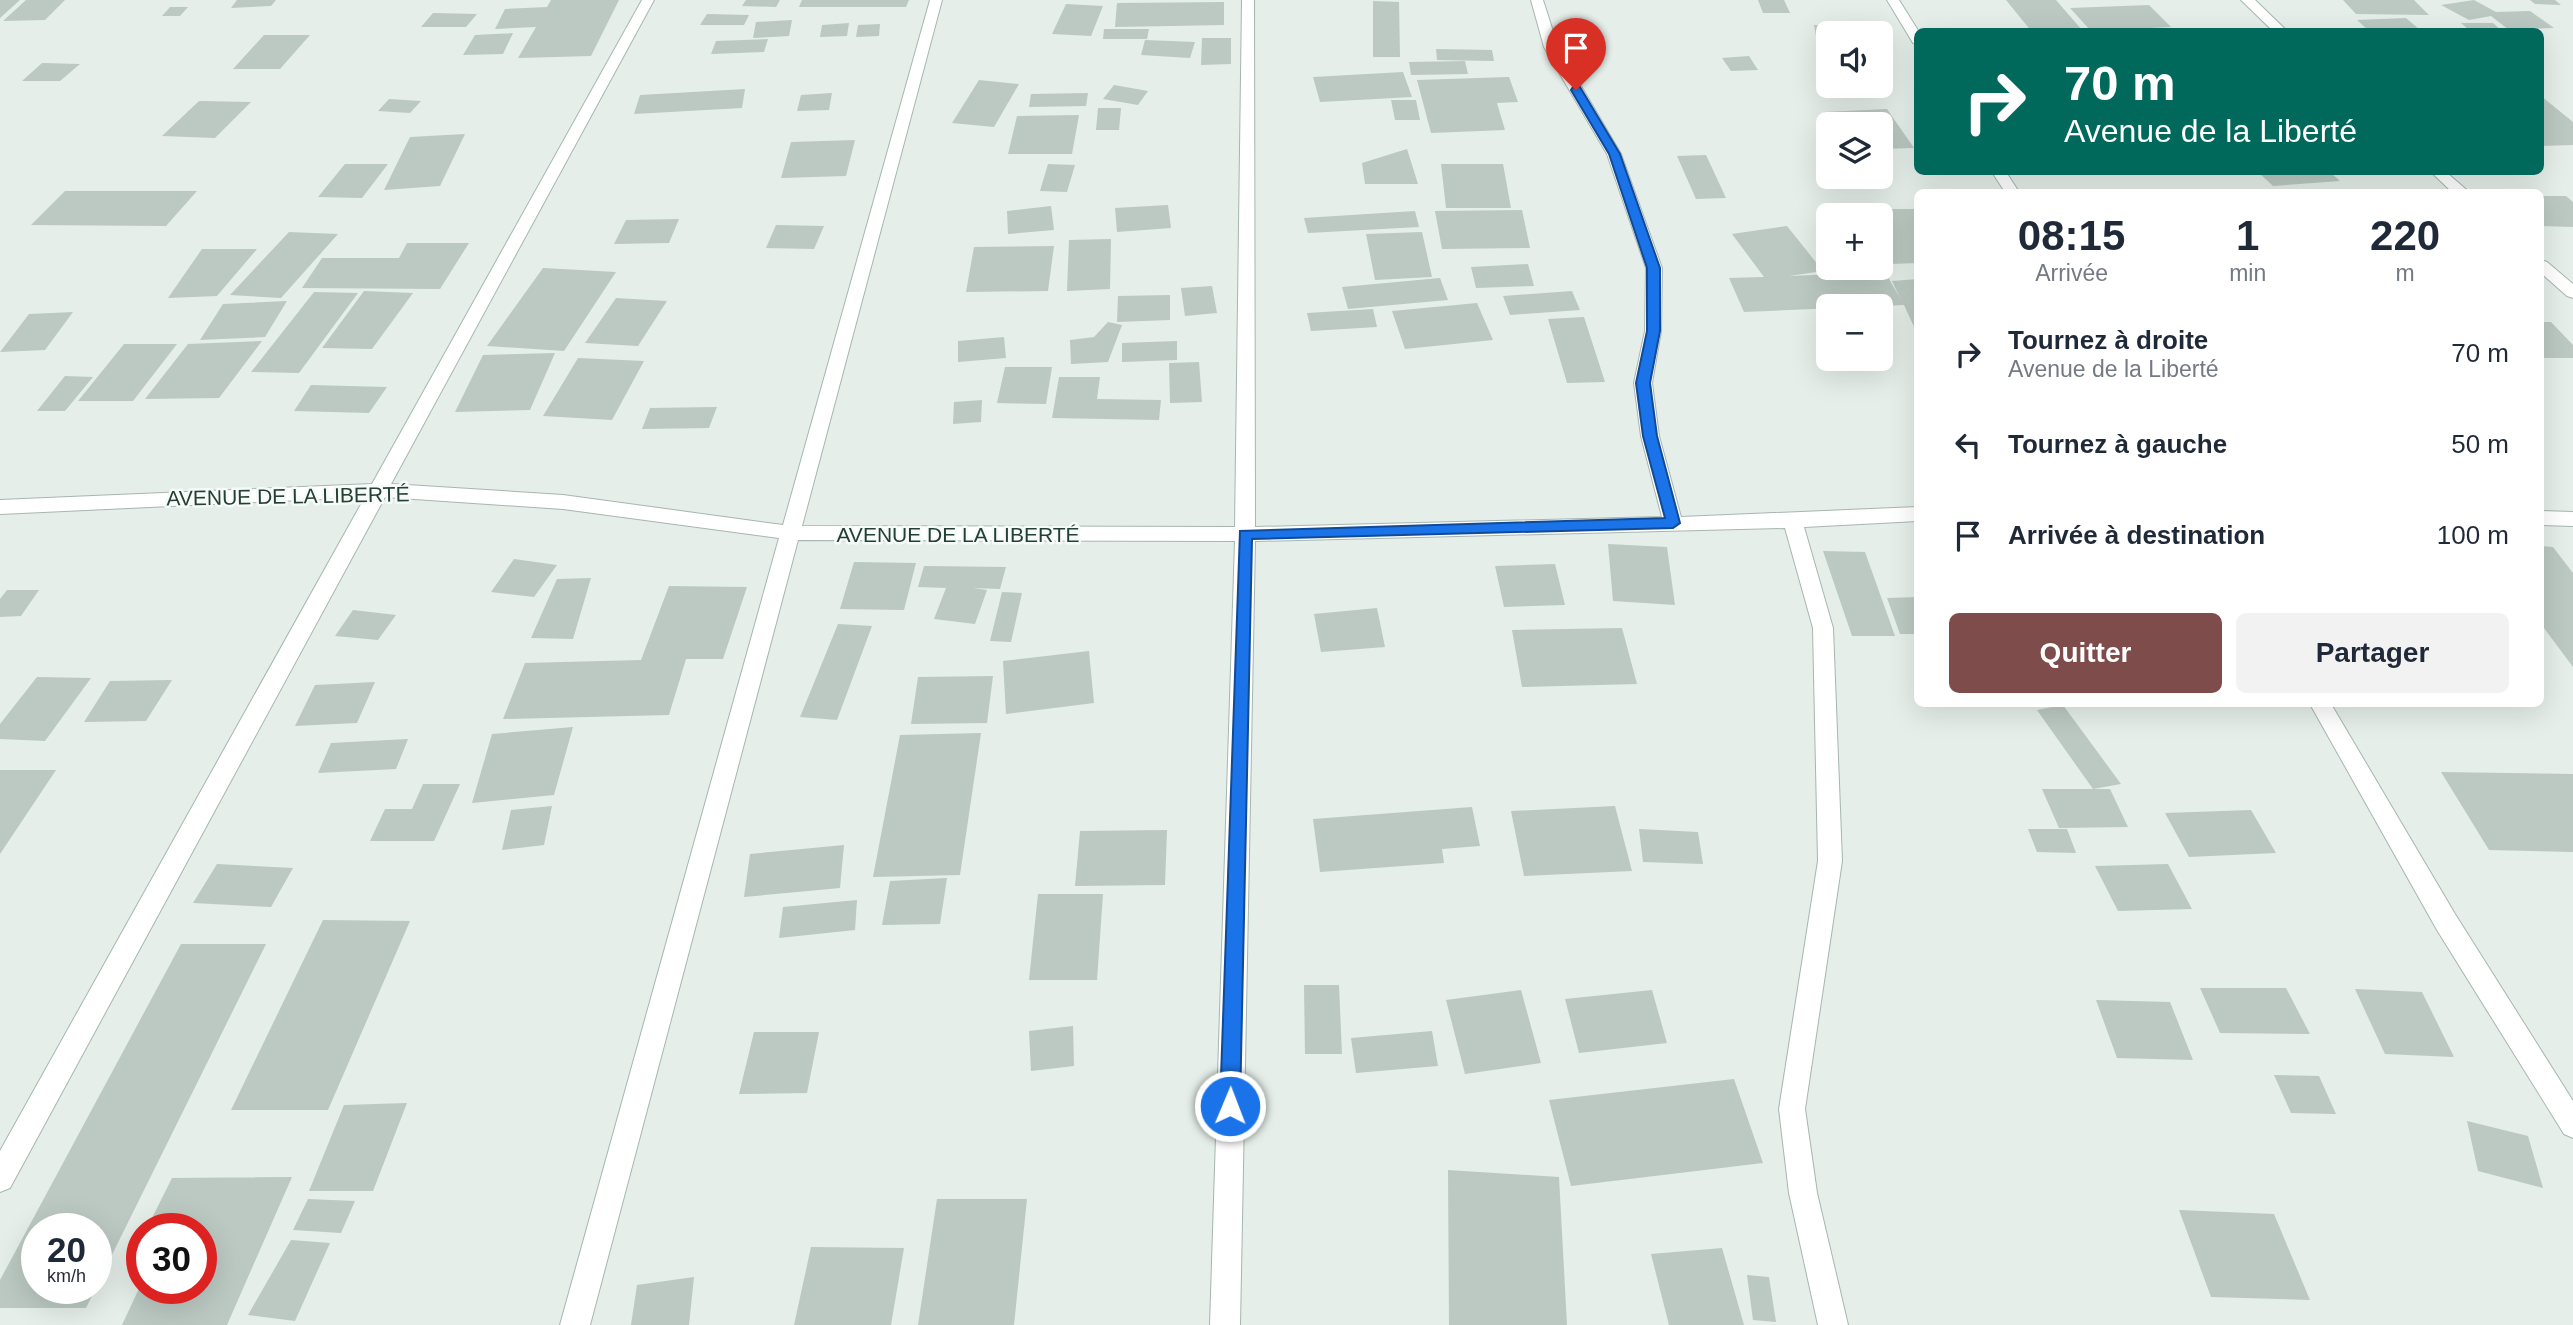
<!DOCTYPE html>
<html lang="fr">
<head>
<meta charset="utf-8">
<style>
  :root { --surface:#fff; --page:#f2f2f3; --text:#1f2937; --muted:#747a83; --accent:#7d4c4b }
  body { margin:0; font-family:Helvetica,sans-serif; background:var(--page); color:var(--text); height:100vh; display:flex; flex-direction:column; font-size:26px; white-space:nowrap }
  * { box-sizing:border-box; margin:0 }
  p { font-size:23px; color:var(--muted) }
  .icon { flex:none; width:38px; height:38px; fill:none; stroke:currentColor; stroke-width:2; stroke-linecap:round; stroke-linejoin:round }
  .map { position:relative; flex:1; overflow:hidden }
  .sheet { position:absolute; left:1914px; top:189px; width:630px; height:518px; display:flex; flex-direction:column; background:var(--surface); border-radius:10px; box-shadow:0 7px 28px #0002 }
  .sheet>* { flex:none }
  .hud { position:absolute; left:1914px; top:28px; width:630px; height:147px; border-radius:10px; box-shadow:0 7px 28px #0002; background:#00695c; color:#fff; overflow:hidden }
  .controls { position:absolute; left:1816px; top:21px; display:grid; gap:14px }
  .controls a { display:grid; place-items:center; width:77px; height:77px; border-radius:10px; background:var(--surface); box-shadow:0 7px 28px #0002; font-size:35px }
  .speed { position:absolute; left:21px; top:1213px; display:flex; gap:14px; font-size:35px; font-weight:700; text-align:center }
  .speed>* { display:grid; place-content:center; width:91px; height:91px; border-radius:50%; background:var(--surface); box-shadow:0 7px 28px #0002; line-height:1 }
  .speed small { font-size:18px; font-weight:400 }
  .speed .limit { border:10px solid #d22; background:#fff; color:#111 }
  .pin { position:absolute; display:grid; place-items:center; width:60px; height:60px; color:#fff; margin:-72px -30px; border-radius:50% 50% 50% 0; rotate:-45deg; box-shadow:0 0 7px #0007 }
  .pin .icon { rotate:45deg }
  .me { position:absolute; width:77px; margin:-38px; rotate:1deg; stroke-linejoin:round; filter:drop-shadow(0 0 5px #0008) }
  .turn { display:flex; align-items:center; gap:24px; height:147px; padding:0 35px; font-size:32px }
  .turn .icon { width:91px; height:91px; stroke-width:2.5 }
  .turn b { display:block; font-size:49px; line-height:60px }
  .eta { display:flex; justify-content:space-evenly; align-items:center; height:119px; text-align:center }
  .eta b { font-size:42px; font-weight:700; line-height:49px }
  .cta { display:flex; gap:14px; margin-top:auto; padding:14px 35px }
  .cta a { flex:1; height:80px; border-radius:10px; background:var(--accent); color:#fff; font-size:28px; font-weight:700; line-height:80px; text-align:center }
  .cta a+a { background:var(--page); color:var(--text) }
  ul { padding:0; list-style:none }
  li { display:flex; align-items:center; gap:21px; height:91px; padding:0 35px }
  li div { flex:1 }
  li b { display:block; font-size:26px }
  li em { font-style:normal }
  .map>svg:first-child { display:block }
  .building { fill:#bbc9c2 }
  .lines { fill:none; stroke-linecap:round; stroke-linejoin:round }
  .minor-casing { stroke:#a7b6b0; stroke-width:2 }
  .minor { fill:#fff; fill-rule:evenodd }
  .route { fill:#1a73e8; stroke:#114b97; stroke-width:2 }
  .labels { text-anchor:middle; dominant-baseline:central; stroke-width:5; stroke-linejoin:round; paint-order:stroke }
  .street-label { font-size:21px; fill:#244036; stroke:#f6faf8 }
</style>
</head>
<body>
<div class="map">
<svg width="2573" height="1325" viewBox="0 0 2573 1325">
  <rect width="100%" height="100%" fill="#e5eee9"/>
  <path class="building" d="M 0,0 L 20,0 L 0,18 Z
    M 26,0 L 65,0 L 45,20 L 3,21 Z
    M 237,0 L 276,0 L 271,6 L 231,8 Z
    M 551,0 L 619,0 L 591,56 L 518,58 L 536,27 L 495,29 L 505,9 L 547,7 Z
    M 746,0 L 780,0 L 776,7 L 742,6 Z
    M 802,0 L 909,0 L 906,7 L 799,7 Z
    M 1758,0 L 1784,0 L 1790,13 L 1763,13 Z
    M 2006,0 L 2056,0 L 2082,30 L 2032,32 Z
    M 2343,0 L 2414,0 L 2429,15 L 2356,14 Z
    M 2474,0 L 2496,12 L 2530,11 L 2554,28 L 2509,30 L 2491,16 L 2469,20 L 2441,5 Z
    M 2530,0 L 2555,0 L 2561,5 L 2535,4 Z
    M 1373,1 L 1399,2 L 1400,57 L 1373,57 Z
    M 1224,2 L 1224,25 L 1115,27 L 1117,3 Z
    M 1066,4 L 1103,6 L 1091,36 L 1052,34 Z
    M 2149,5 L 2171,27 L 2091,31 L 2070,8 Z
    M 170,7 L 188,7 L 180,16 L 162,16 Z
    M 433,13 L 477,14 L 466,27 L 421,27 Z
    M 707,14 L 749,15 L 744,25 L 700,25 Z
    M 2406,18 L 2420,30 L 2370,32 L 2357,20 Z
    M 792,20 L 789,36 L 753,38 L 756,22 Z
    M 849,23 L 847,36 L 820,37 L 822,25 Z
    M 2461,23 L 2493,23 L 2503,32 L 2471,32 Z
    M 880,24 L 879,36 L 856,37 L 858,25 Z
    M 1814,25 L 1840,27 L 1841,33 L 1829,33 L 1829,37 L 1816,36 Z
    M 1104,29 L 1149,29 L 1147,39 L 1103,39 Z
    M 513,33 L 503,54 L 463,55 L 475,35 Z
    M 264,35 L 310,35 L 280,69 L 233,69 Z
    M 1202,38 L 1231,38 L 1231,64 L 1201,65 Z
    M 768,39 L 764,52 L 711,54 L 716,41 Z
    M 1145,40 L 1195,42 L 1190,58 L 1141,55 Z
    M 1436,49 L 1492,50 L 1494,61 L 1437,60 Z
    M 1749,56 L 1758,70 L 1731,71 L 1722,58 Z
    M 1465,61 L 1468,74 L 1411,75 L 1409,62 Z
    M 42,63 L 80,64 L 60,81 L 22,81 Z
    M 1403,72 L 1412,97 L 1320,102 L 1313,77 Z
    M 1509,77 L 1518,102 L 1497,103 L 1505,130 L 1431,133 L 1417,80 Z
    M 979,80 L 1019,84 L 994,127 L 952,123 Z
    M 1114,85 L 1148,91 L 1138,105 L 1103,99 Z
    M 745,89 L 742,108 L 634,114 L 640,95 Z
    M 832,93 L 829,110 L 797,111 L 801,95 Z
    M 1088,93 L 1086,106 L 1029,107 L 1031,94 Z
    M 2541,96 L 2573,122 L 2573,145 L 2541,146 Z
    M 389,99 L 421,101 L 410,113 L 378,111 Z
    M 1391,100 L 1416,100 L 1420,120 L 1395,120 Z
    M 199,101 L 251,102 L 215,138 L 162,136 Z
    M 1098,108 L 1121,108 L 1119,130 L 1096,130 Z
    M 1887,109 L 1914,148 L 1881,149 L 1881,124 L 1832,124 L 1824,112 Z
    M 1079,115 L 1072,154 L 1008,154 L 1017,116 Z
    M 465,134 L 440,186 L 384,190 L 410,137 Z
    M 855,140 L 846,176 L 781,178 L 791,142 Z
    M 1407,149 L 1418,184 L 1365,184 L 1362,163 Z
    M 1706,155 L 1726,198 L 1696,199 L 1677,156 Z
    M 345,164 L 388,164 L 362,198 L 318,197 Z
    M 1048,164 L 1075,165 L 1067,192 L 1040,191 Z
    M 1441,164 L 1503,164 L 1511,208 L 1446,208 Z
    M 2258,172 L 2330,172 L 2340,181 L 2273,186 Z
    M 65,191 L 197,191 L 166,226 L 31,225 Z
    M 2541,196 L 2566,196 L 2573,202 L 2573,227 L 2541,226 Z
    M 1168,205 L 1171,228 L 1117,232 L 1115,208 Z
    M 1051,206 L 1054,230 L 1008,234 L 1007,211 Z
    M 1863,209 L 1918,209 L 1918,263 L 1890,264 L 1881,246 L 1881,215 L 1866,215 Z
    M 1522,210 L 1530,248 L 1442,249 L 1435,211 Z
    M 1415,211 L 1419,227 L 1308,233 L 1304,218 Z
    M 679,219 L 669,243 L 614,244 L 626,220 Z
    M 776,225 L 824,226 L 814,249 L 766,248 Z
    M 1787,226 L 1823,271 L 1789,276 L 1885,272 L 1900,298 L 1892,281 L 1918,279 L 1918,329 L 1915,329 L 1904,305 L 1744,312 L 1729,278 L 1764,277 L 1732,234 Z
    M 289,232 L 338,234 L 281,298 L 230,295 Z
    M 1422,232 L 1432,277 L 1375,280 L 1366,234 Z
    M 1111,239 L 1110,289 L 1067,291 L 1069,240 Z
    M 407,243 L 469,243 L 440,289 L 302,288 L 322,258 L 399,258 Z
    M 1054,246 L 1048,291 L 966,292 L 974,247 Z
    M 202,249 L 257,249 L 217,296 L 168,298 Z
    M 1528,264 L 1534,286 L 1476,288 L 1471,267 Z
    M 543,268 L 616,272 L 564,351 L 487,346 Z
    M 1440,278 L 1448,300 L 1348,309 L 1342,287 Z
    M 1212,286 L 1217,313 L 1185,316 L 1181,288 Z
    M 364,291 L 413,293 L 372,349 L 322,348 Z
    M 1572,291 L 1580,310 L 1510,315 L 1503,296 Z
    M 314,292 L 358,293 L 299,373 L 251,372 Z
    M 1170,295 L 1170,320 L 1117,322 L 1118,296 Z
    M 616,298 L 667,301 L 638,346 L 585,343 Z
    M 287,301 L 265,337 L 200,340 L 223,304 Z
    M 1477,303 L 1493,340 L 1405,349 L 1392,311 Z
    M 1373,309 L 1377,327 L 1311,331 L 1307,313 Z
    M 73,312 L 45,350 L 0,352 L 29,314 Z
    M 1584,317 L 1605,382 L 1567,383 L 1548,319 Z
    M 1108,322 L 1122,325 L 1108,362 L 1071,364 L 1070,340 L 1094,337 Z
    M 2541,322 L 2551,322 L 2573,345 L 2573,358 L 2541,358 Z
    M 1004,337 L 1006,358 L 958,362 L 958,341 Z
    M 262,341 L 219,398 L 145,399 L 188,344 Z
    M 1177,341 L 1177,360 L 1122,362 L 1122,343 Z
    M 124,344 L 177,344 L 133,401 L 78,401 Z
    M 555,353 L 530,410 L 455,412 L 483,355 Z
    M 578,358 L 644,361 L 612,420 L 543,416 Z
    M 1199,362 L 1202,402 L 1170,403 L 1169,363 Z
    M 1005,367 L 1052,367 L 1046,404 L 997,403 Z
    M 65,376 L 93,377 L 65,411 L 37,411 Z
    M 1059,377 L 1100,377 L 1097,399 L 1161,400 L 1159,420 L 1052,418 Z
    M 311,385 L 387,387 L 369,413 L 294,411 Z
    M 982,400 L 981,422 L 953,424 L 954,402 Z
    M 717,407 L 709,428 L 642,429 L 650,408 Z
    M 1608,544 L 1667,547 L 1675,605 L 1613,601 Z
    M 2541,546 L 2553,547 L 2573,573 L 2573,667 L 2541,624 Z
    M 1823,551 L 1865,552 L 1895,636 L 1852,636 Z
    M 514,559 L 557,565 L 534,597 L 491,592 Z
    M 854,562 L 916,563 L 904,610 L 840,609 Z
    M 1555,564 L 1565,605 L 1504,607 L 1495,566 Z
    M 924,566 L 1006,567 L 1000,589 L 973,588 L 987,590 L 975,624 L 934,619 L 946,588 L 918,587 Z
    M 591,578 L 573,639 L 531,638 L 557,579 Z
    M 669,586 L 747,587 L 723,659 L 686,659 L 669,715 L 503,719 L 525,663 L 641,660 Z
    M 7,590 L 39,590 L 21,616 L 0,617 L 0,599 Z
    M 1002,592 L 1022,593 L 1011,642 L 990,641 Z
    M 1918,597 L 1918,634 L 1900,634 L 1887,598 Z
    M 1377,608 L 1385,647 L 1321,652 L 1314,614 Z
    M 353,610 L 396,615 L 378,640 L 335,636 Z
    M 838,624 L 872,626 L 837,720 L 800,717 Z
    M 1622,628 L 1637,684 L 1522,687 L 1512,630 Z
    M 1089,651 L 1094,703 L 1006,714 L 1003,661 Z
    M 993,676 L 987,723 L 911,724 L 918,677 Z
    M 37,677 L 91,678 L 45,741 L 0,739 L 0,724 Z
    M 172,680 L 146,721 L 84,722 L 110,681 Z
    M 375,682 L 357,723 L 295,726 L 315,685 Z
    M 2063,705 L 2121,784 L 2093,789 L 2037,710 Z
    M 573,727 L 554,795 L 472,803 L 492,734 Z
    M 981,733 L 960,875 L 873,877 L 900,735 Z
    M 408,739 L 396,769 L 318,773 L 331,743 Z
    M 0,770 L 56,770 L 0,854 Z
    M 2441,772 L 2573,774 L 2573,852 L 2489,850 Z
    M 423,784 L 460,784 L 434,841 L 370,841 L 385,809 L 412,809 Z
    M 2042,789 L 2110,789 L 2128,827 L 2059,828 Z
    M 552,806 L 544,845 L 502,850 L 511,810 Z
    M 1615,806 L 1632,871 L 1524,876 L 1511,811 Z
    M 1472,807 L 1480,846 L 1442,849 L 1444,863 L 1320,872 L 1313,819 Z
    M 2251,810 L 2276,853 L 2189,857 L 2165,813 Z
    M 1639,829 L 1698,832 L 1703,864 L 1643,862 Z
    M 2028,829 L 2067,829 L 2076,853 L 2037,852 Z
    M 1167,830 L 1165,885 L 1075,886 L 1080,831 Z
    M 844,845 L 840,888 L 744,897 L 750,854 Z
    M 217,864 L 293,868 L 271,907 L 193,903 Z
    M 2168,864 L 2192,909 L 2118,911 L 2095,866 Z
    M 947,878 L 940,924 L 882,925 L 890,881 Z
    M 1038,894 L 1103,894 L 1097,980 L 1029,980 Z
    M 857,900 L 855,930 L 779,938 L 783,907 Z
    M 323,920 L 410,921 L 328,1110 L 231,1110 Z
    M 181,944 L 266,944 L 96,1287 L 96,1228 L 37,1228 L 37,1288 L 96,1288 L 86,1308 L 0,1308 L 0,1280 Z
    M 1304,985 L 1339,985 L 1342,1054 L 1305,1054 Z
    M 2200,988 L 2286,988 L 2310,1034 L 2220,1033 Z
    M 2355,989 L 2422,992 L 2454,1057 L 2385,1054 Z
    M 1521,990 L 1541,1063 L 1465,1074 L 1446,1000 Z
    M 1652,990 L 1667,1043 L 1579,1053 L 1565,999 Z
    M 2096,1000 L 2170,1002 L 2193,1060 L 2117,1058 Z
    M 1073,1026 L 1074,1066 L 1031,1071 L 1029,1031 Z
    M 1432,1031 L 1438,1066 L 1356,1073 L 1351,1038 Z
    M 754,1032 L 819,1032 L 807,1093 L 739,1094 Z
    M 2274,1075 L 2319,1076 L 2336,1114 L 2291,1113 Z
    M 1734,1079 L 1763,1163 L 1571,1186 L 1549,1100 Z
    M 407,1103 L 373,1191 L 309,1191 L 344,1105 Z
    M 2467,1121 L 2528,1136 L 2543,1188 L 2478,1171 Z
    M 1448,1170 L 1559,1177 L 1567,1325 L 1449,1325 Z
    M 292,1177 L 227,1325 L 122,1325 L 142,1282 L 142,1288 L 201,1288 L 201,1228 L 147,1228 L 172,1178 Z
    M 308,1199 L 355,1201 L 341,1233 L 293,1230 Z
    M 937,1199 L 1027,1199 L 1014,1325 L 918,1325 Z
    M 2179,1210 L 2274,1214 L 2310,1300 L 2211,1297 Z
    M 142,1239 L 142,1263 L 130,1263 Z
    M 291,1240 L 330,1243 L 295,1321 L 248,1315 Z
    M 811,1247 L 904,1248 L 891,1325 L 794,1325 Z
    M 1722,1248 L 1744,1325 L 1669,1325 L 1651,1254 Z
    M 1747,1275 L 1769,1277 L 1776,1322 L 1753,1320 Z
    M 694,1277 L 689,1325 L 631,1325 L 637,1285 Z"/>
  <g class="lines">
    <g class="minor-casing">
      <path id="minor" d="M 642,0 L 654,0 L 391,484 L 563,495 L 783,525 L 930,0 L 942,0 L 802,526 L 1235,527 L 1242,0 L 1254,0 L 1255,527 L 1662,517 L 1641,436 L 1634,383 L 1645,331 L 1646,268 L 1607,154 L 1544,47 L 1531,0 L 1543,0 L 1558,47 L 1621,154 L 1662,268 L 1661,331 L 1652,383 L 1659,436 L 1681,517 L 1918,507 L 1918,521 L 1804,527 L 1833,628 L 1842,861 L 1805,1109 L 1817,1193 L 1848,1325 L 1818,1325 L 1789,1193 L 1779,1109 L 1818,861 L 1813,628 L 1785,528 L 1255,541 L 1240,1325 L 1210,1325 L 1235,541 L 798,540 L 590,1325 L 560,1325 L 779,538 L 563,509 L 385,497 L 10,1188 L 0,1192 L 0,1151 L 365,497 L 0,514 L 0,500 L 372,484 Z
        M 1887,0 L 1899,0 L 1919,32 L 1918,44 L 1913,43 Z
        M 2241,0 L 2255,0 L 2288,32 L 2274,32 Z
        M 1992,172 L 2006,172 L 2019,192 L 2005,192 Z
        M 2431,172 L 2446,172 L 2469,192 L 2452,192 Z
        M 2541,260 L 2547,262 L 2573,284 L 2573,298 L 2567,296 L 2541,273 Z
        M 2541,511 L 2573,512 L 2573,526 L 2541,525 Z
        M 2310,704 L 2331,704 L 2455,914 L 2573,1101 L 2573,1138 L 2564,1134 L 2437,930 Z"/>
    </g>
    <use href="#minor" class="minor"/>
  </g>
  <path class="route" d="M 1573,87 L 1580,87 L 1620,154 L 1660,268 L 1660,331 L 1650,383 L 1657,436 L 1680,523 L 1673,528 L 1252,539 L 1240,1106 L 1237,1113 L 1230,1116 L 1222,1113 L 1220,1106 L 1240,531 L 1665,518 L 1643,436 L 1636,383 L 1647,331 L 1647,268 L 1609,154 L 1571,90 Z"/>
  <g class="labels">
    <g class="street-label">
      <text transform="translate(288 496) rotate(-1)">AVENUE DE LA LIBERTÉ</text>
      <text x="958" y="534">AVENUE DE LA LIBERTÉ</text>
    </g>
  </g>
</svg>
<div class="controls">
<a><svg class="icon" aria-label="sound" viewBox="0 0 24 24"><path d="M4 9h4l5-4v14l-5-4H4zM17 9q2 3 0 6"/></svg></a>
<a><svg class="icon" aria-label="layers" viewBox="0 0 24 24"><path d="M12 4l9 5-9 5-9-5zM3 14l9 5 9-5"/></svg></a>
<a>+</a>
<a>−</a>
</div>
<div class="speed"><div>20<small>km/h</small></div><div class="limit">30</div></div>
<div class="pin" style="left:1576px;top:90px;background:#d93025"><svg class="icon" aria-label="arrive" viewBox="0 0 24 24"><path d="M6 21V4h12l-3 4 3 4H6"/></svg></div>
<svg class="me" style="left:1230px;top:1106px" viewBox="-20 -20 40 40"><circle r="17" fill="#1a73e8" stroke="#fff" stroke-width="3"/><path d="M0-11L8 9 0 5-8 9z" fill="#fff"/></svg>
<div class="hud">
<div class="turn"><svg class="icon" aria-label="right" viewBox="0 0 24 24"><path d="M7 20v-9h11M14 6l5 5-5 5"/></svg><div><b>70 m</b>Avenue de la Liberté</div></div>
</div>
<section class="sheet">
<div class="eta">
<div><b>08:15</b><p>Arrivée</p></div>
<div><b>1</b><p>min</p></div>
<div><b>220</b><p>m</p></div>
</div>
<ul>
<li><svg class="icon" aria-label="right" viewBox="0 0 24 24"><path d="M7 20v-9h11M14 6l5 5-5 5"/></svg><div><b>Tournez à droite</b><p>Avenue de la Liberté</p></div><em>70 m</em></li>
<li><svg class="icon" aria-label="left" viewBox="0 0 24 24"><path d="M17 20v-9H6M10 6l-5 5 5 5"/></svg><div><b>Tournez à gauche</b></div><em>50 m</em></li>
<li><svg class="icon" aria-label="arrive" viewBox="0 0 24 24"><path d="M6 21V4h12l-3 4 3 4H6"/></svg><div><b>Arrivée à destination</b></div><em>100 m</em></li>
</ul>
<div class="cta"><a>Quitter</a><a>Partager</a></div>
</section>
</div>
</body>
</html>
